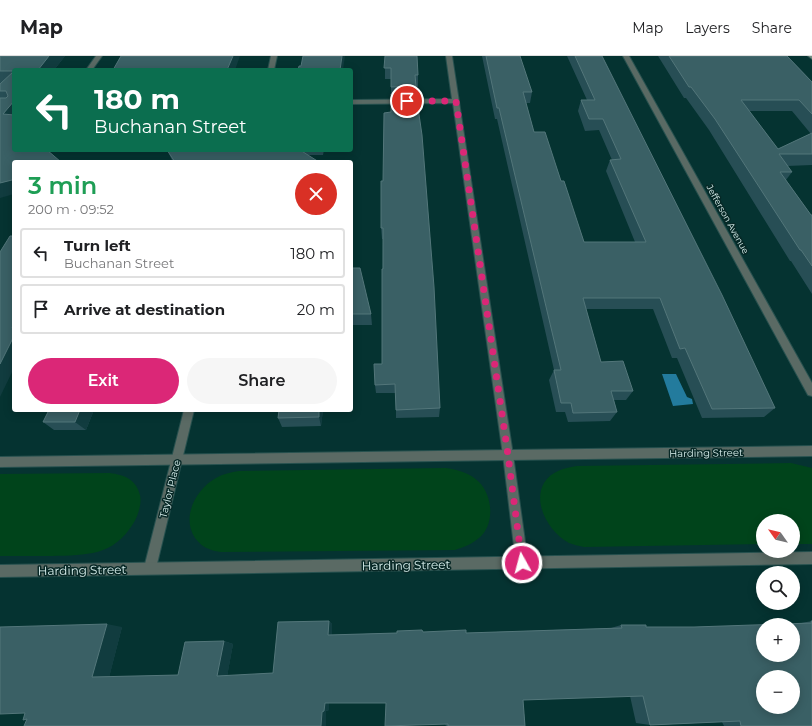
<!DOCTYPE html>
<html lang="en">
<head>
<meta charset="utf-8">
<style>
  :root { --surface:#fff; --page:#f6f6f6; --text:#202124; --muted:#757577; --line:#e0e0e0; --accent:#db2777 }
  body { margin:0; font-family:Montserrat,sans-serif; background:var(--page); color:var(--text); height:100vh; display:flex; flex-direction:column; font-size:15px; white-space:nowrap }
  * { box-sizing:border-box; margin:0 }
  p { font-size:13px; color:var(--muted) }
  .icon { flex:none; width:22px; height:22px; fill:none; stroke:currentColor; stroke-width:2; stroke-linecap:round; stroke-linejoin:round }
  .map { position:relative; flex:1; overflow:hidden }
  .side { position:absolute; left:12px; top:104px; width:341px; height:252px; display:flex; flex-direction:column; background:var(--surface); border-radius:4px; box-shadow:0 2px 10px #0003 }
  .side>* { flex:none }
  .top-card { position:absolute; left:12px; top:12px; width:341px; height:84px; border-radius:4px; box-shadow:0 2px 10px #0003; background:#0b6e4f; color:#fff; overflow:hidden }
  .needle { width:26px; rotate:304deg }
  .controls { position:absolute; left:756px; top:458px; display:grid; gap:8px }
  .controls a { display:grid; place-items:center; width:44px; height:44px; border-radius:50%; background:var(--surface); box-shadow:0 2px 10px #0003; font-size:20px }
  .pin { position:absolute; display:grid; place-items:center; width:34px; height:34px; color:#fff; margin:-17px; border:2px solid #fff; border-radius:50%; box-shadow:0 1px 4px #0007 }
  .me { position:absolute; width:44px; margin:-22px; rotate:353deg; stroke-linejoin:round; filter:drop-shadow(0 0 3px #0008) }
  .turn { display:flex; align-items:center; gap:14px; height:84px; padding:0 16px; font-size:18px }
  .turn .icon { width:52px; height:52px; stroke-width:2.5 }
  .turn b { display:block; font-size:28px; line-height:34px }
  .round { display:grid; place-items:center; flex:none; width:42px; height:42px; border-radius:21px; background:var(--page) }
  .head { display:flex; align-items:center; justify-content:space-between; height:68px; padding:0 16px }
  h1 { font-size:24px; font-weight:600; line-height:30px; color:#1e9e55 }
  .primary-button { display:flex; gap:8px; margin-top:auto; padding:8px 16px }
  .primary-button a { flex:1; height:46px; border-radius:24px; background:var(--accent); color:#fff; font-size:16px; font-weight:600; line-height:46px; text-align:center }
  .primary-button a+a { background:var(--page); color:var(--text) }
  ul { padding:0; list-style:none }
  li { display:flex; align-items:center; gap:12px; height:50px; margin:0 8px 6px; padding:0 8px; border:2px solid var(--line); border-radius:4px }
  li div { flex:1 }
  li b { display:block; font-size:15px }
  li em { font-style:normal }
  header { display:flex; align-items:center; gap:24px; box-sizing:border-box; height:56px; padding:0 20px; background:var(--surface); border-bottom:1px solid var(--line) }
  header strong { font-size:19px }
  nav { display:flex; gap:22px; margin-inline-start:auto; font-size:14px }
  .map>svg:first-child { display:block }
  .green { fill:#00441b }
  .water { fill:#237b9d }
  .lines { fill:none; stroke-linecap:round; stroke-linejoin:round }
  .minor-casing { stroke:#27514f; stroke-width:2 }
  .tertiary-casing { stroke:#27514f; stroke-width:2 }
  .secondary-casing { stroke:#27514f; stroke-width:2 }
  .minor { fill:#5a6a64; fill-rule:evenodd }
  .tertiary { fill:#5a6a64; fill-rule:evenodd }
  .secondary { fill:#748d83; fill-rule:evenodd }
  .wall { fill:#274e55; fill-rule:evenodd }
  .shaded-wall { fill:#113c3f }
  .building { fill:#3a6065; stroke:#53767a; fill-rule:evenodd }
  .route { stroke:#db2777; stroke-width:7; stroke-dasharray:0 12.6 }
  .labels { text-anchor:middle; dominant-baseline:central; stroke-width:3; stroke-linejoin:round; paint-order:stroke }
  .far-street-label { font-size:9px; fill:#daf0ee; stroke:#072826 }
  .street-label { font-size:10px; fill:#daf0ee; stroke:#072826 }
  .near-street-label { font-size:12px; fill:#daf0ee; stroke:#072826 }
</style>
</head>
<body>
<header>
<strong>Map</strong>
<nav><a>Map</a><a>Layers</a><a>Share</a></nav>
</header>
<div class="map">
<svg width="812" height="670" viewBox="0 0 812 670">
  <rect width="100%" height="100%" fill="#053331"/>
  <path class="green" d="M 791,407 L 812,412 L 812,488 L 793,488 L 793,465 L 763,465 L 763,488 L 584,491 C 580,490 574,489 569,487 C 550,477 532,448 544,427 C 551,415 565,412 577,410 Z
    M 446,412 C 459,414 470,417 479,426 C 493,440 495,469 479,482 C 472,488 464,491 455,494 L 221,496 C 217,495 213,495 209,493 C 203,491 199,487 195,482 C 181,461 196,433 216,422 C 223,418 231,416 239,415 Z
    M 110,417 C 124,419 136,423 140,439 C 142,448 138,460 133,468 C 113,500 87,499 52,500 C 35,500 17,500 0,500 L 0,418 Z"/>
  <path class="water" d="M 662,318 L 676,318 L 687,341 L 692,343 L 693,348 L 673,350 Z"/>
  <g class="lines">
    <g class="minor-casing">
      <path id="minor" d="M 96,0 L 102,0 L 92,14 L 86,14 Z
        M 271,0 L 277,0 L 274,14 L 268,14 Z
        M 446,0 L 452,0 L 513,399 L 528,507 L 526,511 L 522,513 L 518,511 L 516,507 L 503,399 L 453,47 L 351,48 L 351,44 L 452,43 Z
        M 623,0 L 629,0 L 812,327 L 812,340 L 808,339 Z
        M 184,354 L 194,354 L 156,512 L 154,516 L 150,518 L 146,516 L 144,512 Z"/>
    </g>
    <g class="tertiary-casing">
      <path id="tertiary" d="M 812,390 L 812,400 L 0,411 L 0,401 Z
        M 812,496 L 812,508 L 0,521 L 0,509 Z"/>
    </g>
    <g class="secondary-casing">
      <path id="secondary" d="M 808,0 L 812,0 L 812,3 Z"/>
    </g>
    <use href="#minor" class="minor"/>
    <use href="#tertiary" class="tertiary"/>
    <use href="#secondary" class="secondary"/>
  </g>
  <path class="wall" d="M 0,0 L 65,0 L 54,14 L 14,14 L 14,106 L 0,142 L 0,28 L 2,27 L 0,27 Z
    M 385,0 L 418,19 L 418,31 L 416,31 L 416,38 L 440,352 L 439,361 L 396,362 L 396,337 L 376,337 L 375,329 L 382,308 L 383,183 L 382,183 L 381,172 L 383,125 L 391,56 L 391,23 L 385,23 Z
    M 482,0 L 521,0 L 520,2 L 532,36 L 530,47 L 526,47 L 534,76 L 561,125 L 584,186 L 635,186 L 606,115 L 610,104 L 612,104 L 599,74 L 585,75 L 578,55 L 581,44 L 587,44 L 567,0 L 602,0 L 775,352 L 764,361 L 702,362 L 677,302 L 672,302 L 653,253 L 586,253 L 601,306 L 633,335 L 626,344 L 614,344 L 617,356 L 610,365 L 568,366 L 565,356 L 556,356 L 549,324 L 554,314 L 497,63 L 495,63 Z
    M 658,0 L 787,0 L 812,26 L 812,109 L 787,110 L 792,116 L 786,124 L 811,159 L 812,159 L 812,238 L 791,205 L 790,205 L 709,74 L 686,42 L 684,42 ZM 749,55 L 792,55 L 811,78 L 778,93 Z
    M 167,94 L 324,94 L 323,99 L 308,99 L 319,106 L 173,106 Z
    M 351,212 L 371,258 L 372,269 L 351,269 Z
    M 49,354 L 94,354 L 86,374 L 54,374 L 43,366 Z
    M 279,354 L 323,354 L 321,370 L 282,371 L 278,362 Z
    M 329,565 L 332,568 L 332,579 L 423,576 L 466,577 L 611,572 L 621,569 L 646,571 L 694,571 L 796,568 L 812,565 L 812,670 L 724,670 L 722,666 L 650,669 L 636,667 L 630,640 L 523,644 L 525,670 L 446,670 L 445,668 L 386,647 L 329,647 L 329,654 L 326,655 L 24,670 L 122,571 L 109,621 L 178,619 L 224,585 L 233,588 L 227,620 L 273,617 Z"/>
  <path class="shaded-wall" d="M 49,0 L 65,0 L 54,14 L 38,14 Z
    M 233,0 L 240,0 L 235,14 L 227,14 Z
    M 342,0 L 345,0 L 343,14 L 340,14 Z
    M 14,45 L 14,67 L 3,58 Z
    M 12,124 L 14,126 L 14,138 L 0,142 L 0,127 Z
    M 14,280 L 14,312 L 0,341 L 0,308 Z
    M 80,354 L 94,354 L 86,374 L 75,366 Z
    M 319,354 L 323,354 L 321,370 L 319,361 Z
    M 329,565 L 332,568 L 332,582 L 328,579 Z
    M 107,568 L 122,571 L 109,622 L 92,621 Z
    M 224,585 L 233,588 L 227,621 L 217,620 Z
    M 325,647 L 329,647 L 329,654 L 326,655 L 326,670 L 321,670 L 322,656 Z"/>
  <path class="building" d="M 0,0 L 49,0 L 38,14 L 14,14 L 14,45 L 3,58 L 14,59 L 14,94 L 47,94 L 61,106 L 14,106 L 14,126 L 12,124 L 0,127 L 0,42 L 6,42 L 8,40 L 6,35 L 0,35 L 0,28 L 14,15 L 0,15 Z
    M 121,0 L 233,0 L 227,14 L 202,14 L 202,13 L 113,14 Z
    M 303,0 L 342,0 L 340,14 L 298,14 L 299,10 L 301,10 Z
    M 385,0 L 417,0 L 418,19 L 415,19 L 416,30 L 391,31 L 391,12 L 384,12 Z
    M 486,0 L 520,0 L 532,36 L 523,36 L 534,76 L 545,76 L 561,125 L 564,125 L 584,186 L 646,186 L 610,104 L 621,103 L 603,63 L 589,63 L 581,44 L 595,44 L 575,0 L 602,0 L 722,239 L 775,352 L 712,353 L 685,292 L 680,293 L 660,242 L 583,242 L 601,306 L 623,305 L 633,335 L 611,335 L 617,356 L 573,357 L 571,347 L 561,347 L 554,314 L 561,314 L 499,52 L 497,52 Z
    M 669,0 L 787,0 L 812,26 L 812,58 L 799,44 L 741,44 L 778,93 L 812,77 L 812,98 L 779,98 L 792,116 L 780,116 L 811,159 L 812,159 L 812,210 L 801,194 L 800,194 L 715,63 L 691,31 L 689,31 Z
    M 391,38 L 416,38 L 422,79 L 434,231 L 440,352 L 396,354 L 395,328 L 375,329 L 374,308 L 382,308 L 382,213 L 383,213 L 383,172 L 381,172 L 381,125 L 383,125 L 384,57 L 391,56 Z
    M 167,94 L 300,94 L 319,106 L 175,106 Z
    M 10,180 L 14,180 L 14,268 L 12,272 L 14,272 L 14,280 L 0,308 L 0,196 Z
    M 351,212 L 360,212 L 371,258 L 351,258 Z
    M 49,354 L 80,354 L 75,366 L 43,366 Z
    M 279,354 L 319,354 L 319,361 L 278,362 Z
    M 329,565 L 328,579 L 397,577 L 397,575 L 422,574 L 423,576 L 466,574 L 466,577 L 622,572 L 621,569 L 646,569 L 646,571 L 694,571 L 812,567 L 811,565 L 812,565 L 812,670 L 741,670 L 740,665 L 650,669 L 643,640 L 523,644 L 525,670 L 448,670 L 448,668 L 385,670 L 386,647 L 325,647 L 324,655 L 322,656 L 321,670 L 24,670 L 27,663 L 23,664 L 25,657 L 0,658 L 0,571 L 107,568 L 92,621 L 178,619 L 185,586 L 224,585 L 217,620 L 273,617 L 278,566 ZM 763,569 L 793,569 L 793,599 L 763,599 ZM 763,621 L 793,621 L 793,651 L 763,651 Z"/>
  <g class="lines">
    <path class="route" d="M 407,45 L 456,45 L 508,399 L 522,507"/>
  </g>
  <g class="labels">
    <g class="far-street-label">
      <text transform="translate(728 163) rotate(61)">Jefferson Avenue</text>
    </g>
    <g class="street-label">
      <text transform="translate(706 397) rotate(-1)">Harding Street</text>
      <text transform="translate(170 433) rotate(-76)">Taylor Place</text>
    </g>
    <g class="near-street-label">
      <text transform="translate(406 509) rotate(-1)">Harding Street</text>
      <text transform="translate(82 514) rotate(-1)">Harding Street</text>
    </g>
  </g>
</svg>
<div class="controls">
<a><svg class="needle" viewBox="-14 -14 28 28"><path d="M0-13l5 13h-10z" fill="#e53935"/><path d="M0 13l5-13h-10z" fill="#757577"/></svg></a>
<a><svg class="icon" aria-label="search" viewBox="0 0 24 24"><circle cx="10" cy="10" r="6"/><path d="M15 15l6 6"/></svg></a>
<a>+</a>
<a>−</a>
</div>
<div class="pin" style="left:407px;top:45px;background:#d93025"><svg class="icon" aria-label="arrive" viewBox="0 0 24 24"><path d="M6 21V4h12l-3 4 3 4H6"/></svg></div>
<svg class="me" style="left:522px;top:507px" viewBox="-20 -20 40 40"><circle r="17" fill="#db2777" stroke="#fff" stroke-width="3"/><path d="M0-11L8 9 0 5-8 9z" fill="#fff"/></svg>
<div class="top-card">
<div class="turn"><svg class="icon" aria-label="left" viewBox="0 0 24 24"><path d="M17 20v-9H6M10 6l-5 5 5 5"/></svg><div><b>180 m</b>Buchanan Street</div></div>
</div>
<section class="side">
<div class="head"><div><h1>3 min</h1><p>200 m · 09:52</p></div><a class="round" style="background:#d93025;color:#fff"><svg class="icon" aria-label="close" viewBox="0 0 24 24"><path d="M6 6l12 12M18 6L6 18"/></svg></a></div>
<ul>
<li><svg class="icon" aria-label="left" viewBox="0 0 24 24"><path d="M17 20v-9H6M10 6l-5 5 5 5"/></svg><div><b>Turn left</b><p>Buchanan Street</p></div><em>180 m</em></li>
<li><svg class="icon" aria-label="arrive" viewBox="0 0 24 24"><path d="M6 21V4h12l-3 4 3 4H6"/></svg><div><b>Arrive at destination</b></div><em>20 m</em></li>
</ul>
<div class="primary-button"><a>Exit</a><a>Share</a></div>
</section>
</div>
</body>
</html>
